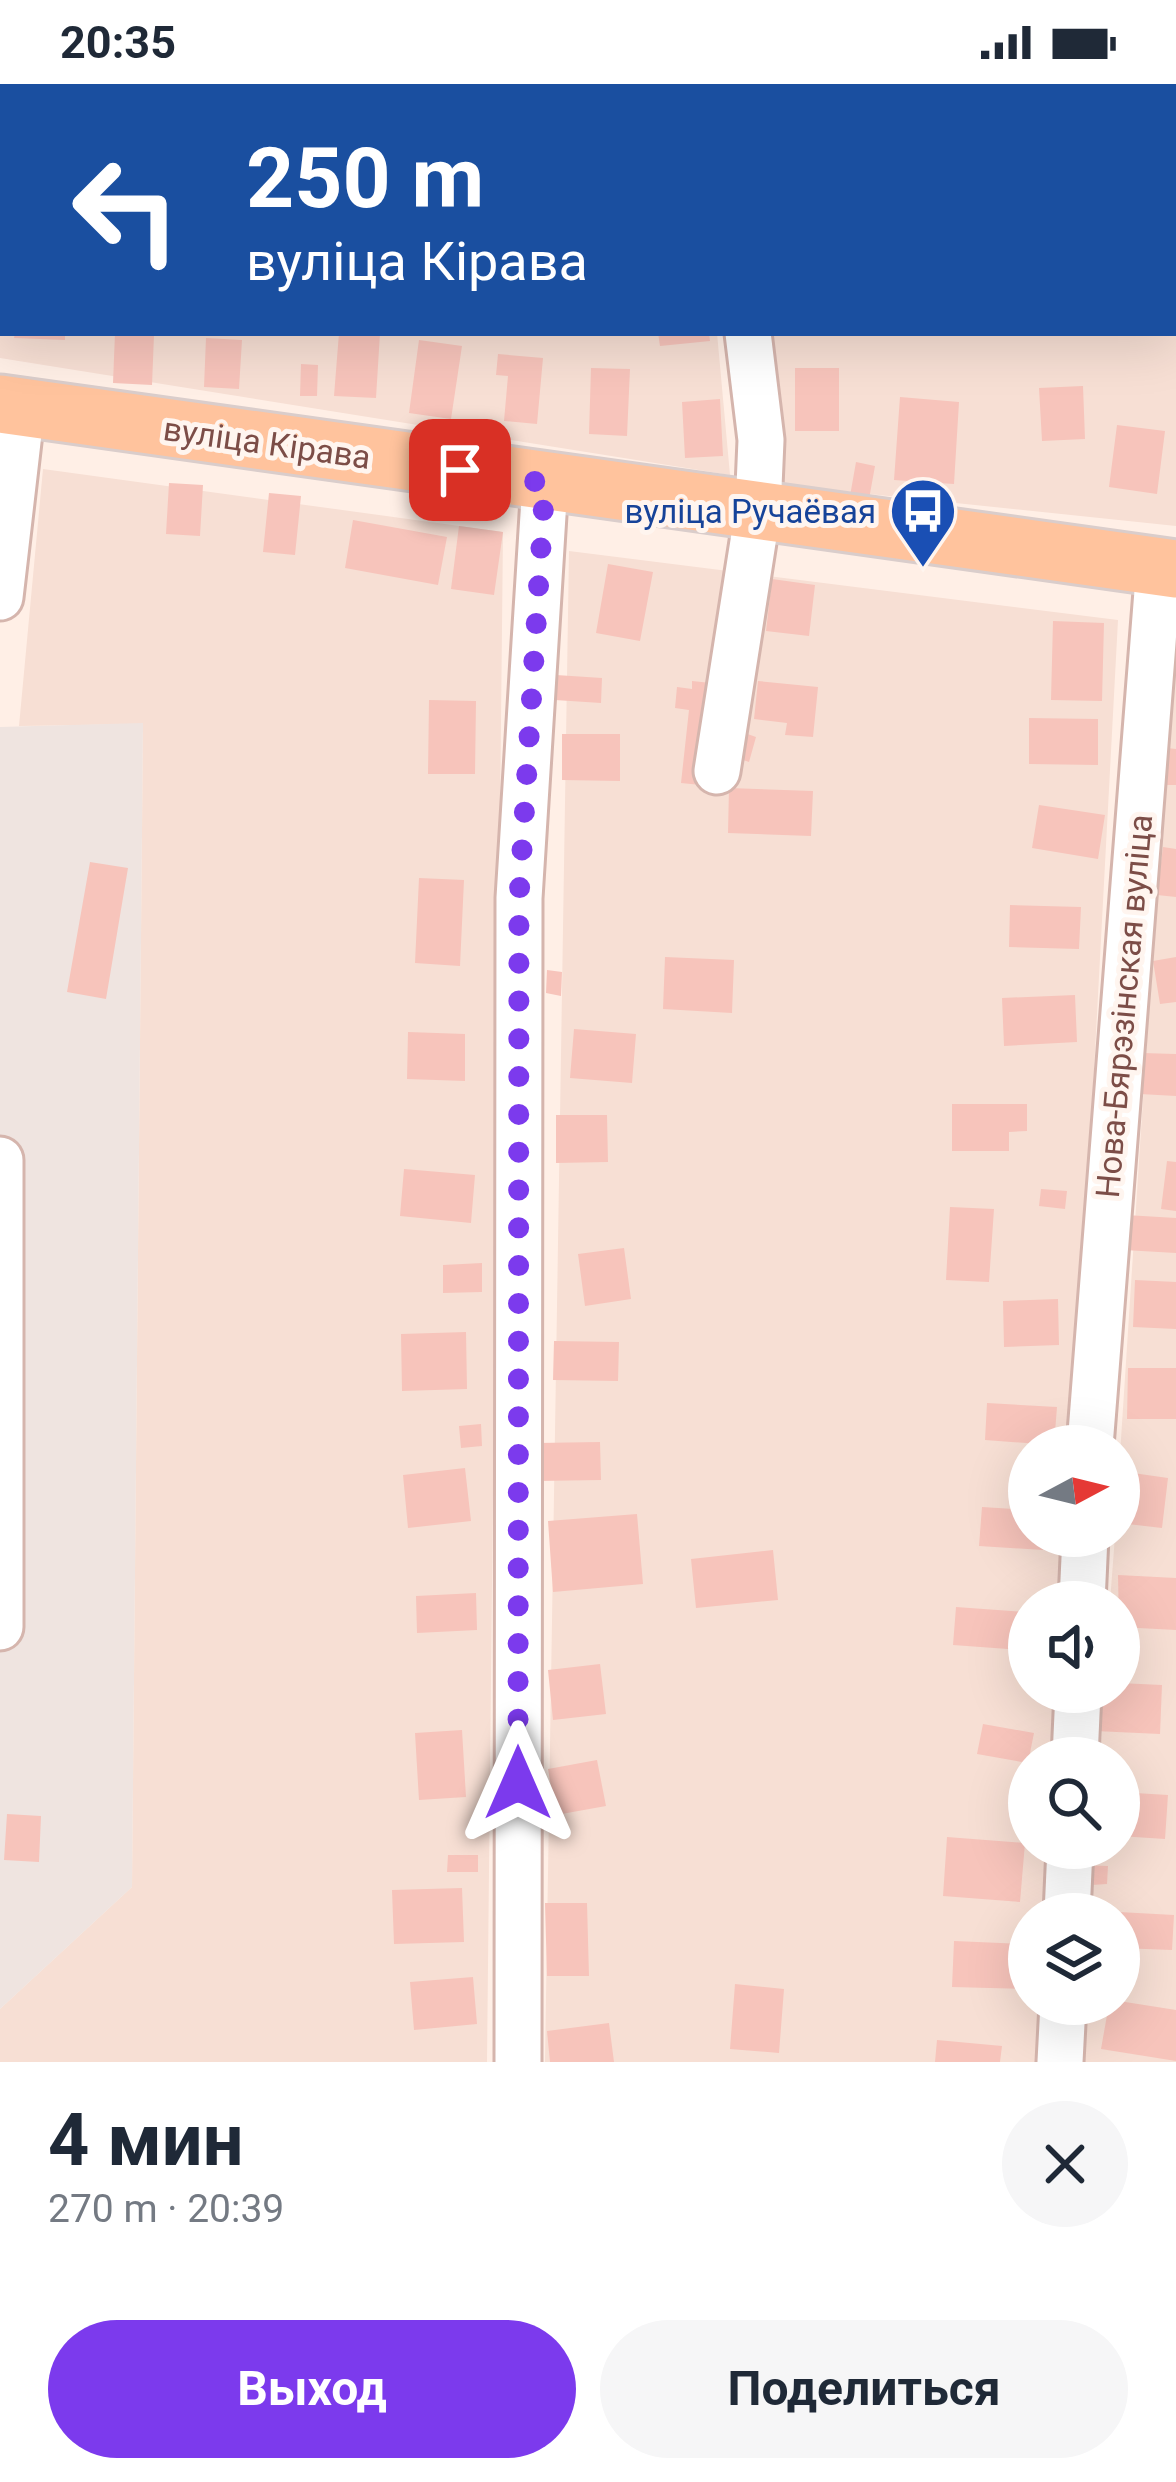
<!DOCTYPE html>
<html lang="ru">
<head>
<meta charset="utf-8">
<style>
  :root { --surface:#fff; --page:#f6f6f7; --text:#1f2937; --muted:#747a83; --accent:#7c3aed }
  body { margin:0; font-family:Roboto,sans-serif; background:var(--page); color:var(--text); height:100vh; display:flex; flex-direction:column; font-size:45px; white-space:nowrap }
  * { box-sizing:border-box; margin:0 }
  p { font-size:39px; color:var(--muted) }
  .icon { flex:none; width:66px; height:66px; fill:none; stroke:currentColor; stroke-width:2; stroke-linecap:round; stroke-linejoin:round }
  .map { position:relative; height:1978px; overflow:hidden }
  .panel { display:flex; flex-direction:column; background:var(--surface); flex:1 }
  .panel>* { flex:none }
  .guide { position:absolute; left:0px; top:0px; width:1176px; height:252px; box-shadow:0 12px 48px #0002; background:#1a4fa0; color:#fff; overflow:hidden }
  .needle { width:78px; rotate:83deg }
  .buttons { position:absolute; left:1008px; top:1341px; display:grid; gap:24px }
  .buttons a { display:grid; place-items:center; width:132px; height:132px; border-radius:50%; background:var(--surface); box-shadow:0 12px 48px #0002; font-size:60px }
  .pin { position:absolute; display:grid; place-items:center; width:102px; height:102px; color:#fff; margin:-51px; border-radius:24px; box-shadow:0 6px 18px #0006 }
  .me { position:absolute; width:132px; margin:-66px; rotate:0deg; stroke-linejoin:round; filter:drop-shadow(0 0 9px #0008) }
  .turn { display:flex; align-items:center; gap:42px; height:252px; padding:0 48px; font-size:54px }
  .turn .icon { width:156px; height:156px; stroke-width:2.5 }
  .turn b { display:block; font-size:84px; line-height:102px }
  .round { display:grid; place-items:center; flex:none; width:126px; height:126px; border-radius:63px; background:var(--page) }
  .summary { display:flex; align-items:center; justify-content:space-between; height:204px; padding:0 48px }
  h1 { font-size:72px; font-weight:700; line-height:90px }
  .action { display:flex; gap:24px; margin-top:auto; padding:24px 48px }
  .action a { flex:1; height:138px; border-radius:72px; background:var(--accent); color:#fff; font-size:48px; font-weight:700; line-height:138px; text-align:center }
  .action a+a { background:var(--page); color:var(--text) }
  .status { display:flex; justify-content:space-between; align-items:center; height:84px; padding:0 60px; background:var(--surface); direction:ltr }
  .status svg { height:33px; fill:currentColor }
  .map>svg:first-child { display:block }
  .residential { fill:#f7dfd4 }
  .industrial { fill:#efe4e0 }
  .building { fill:#f7c4bb }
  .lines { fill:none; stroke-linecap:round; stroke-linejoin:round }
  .minor-casing { stroke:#d5b5ad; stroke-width:51 }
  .major-casing { stroke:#dacdcb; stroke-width:63 }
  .minor { stroke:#fff; stroke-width:45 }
  .major { stroke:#ffc39d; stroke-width:57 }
  .route { stroke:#7c3aed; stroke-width:21; stroke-dasharray:0 37.8 }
  .labels { text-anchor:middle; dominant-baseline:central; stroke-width:10; stroke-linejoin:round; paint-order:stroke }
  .street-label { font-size:33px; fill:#7c4d47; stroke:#fff5ef }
  .transit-label { font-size:33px; fill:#164399; stroke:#fff5ef; text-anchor:end }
</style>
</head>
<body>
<div class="status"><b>20:35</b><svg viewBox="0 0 49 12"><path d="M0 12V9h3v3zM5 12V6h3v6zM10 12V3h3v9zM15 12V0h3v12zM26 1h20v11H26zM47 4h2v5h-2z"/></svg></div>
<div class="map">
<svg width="1176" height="1978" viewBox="0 0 1176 1978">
  <rect width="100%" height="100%" fill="#ffefe6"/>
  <path class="residential" d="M 0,0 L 691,0 L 691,3 L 3,3 L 3,249 L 717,249 L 730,391 L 0,274 Z
    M 745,0 L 1176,0 L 1176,442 L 783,401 L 769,249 L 1173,249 L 1173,3 Z
    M 43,385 L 503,448 L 487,1978 L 0,1978 L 0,1925 L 132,1803 L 143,640 L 19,642 Z
    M 569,467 L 1118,536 L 1074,1362 L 1029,1362 L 1029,1452 L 1069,1452 L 1066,1518 L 1029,1518 L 1029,1608 L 1061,1608 L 1058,1674 L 1029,1674 L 1029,1764 L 1053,1764 L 1049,1830 L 1029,1830 L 1029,1920 L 1045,1920 L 1042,1978 L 545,1978 Z
    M 1173,552 L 1176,552 L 1176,1978 L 1081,1978 L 1084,1920 L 1119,1920 L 1119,1830 L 1090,1830 L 1095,1764 L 1119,1764 L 1119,1674 L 1100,1674 L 1105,1608 L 1119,1608 L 1119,1518 L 1110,1518 L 1115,1452 L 1119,1452 L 1119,1386 Z"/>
  <path class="industrial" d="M 143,639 L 132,1803 L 0,1925 L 0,643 Z"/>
  <path class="building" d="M 15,249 L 65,249 L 65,256 L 14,254 Z
    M 115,249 L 154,251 L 152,301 L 113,299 Z
    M 339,249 L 380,249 L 376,314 L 334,312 Z
    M 658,249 L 709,249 L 710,257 L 660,262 Z
    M 206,254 L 242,256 L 239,305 L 204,303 Z
    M 419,256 L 462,262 L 451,335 L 409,329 Z
    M 498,270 L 543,274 L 537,340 L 504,337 L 508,292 L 496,291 Z
    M 301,280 L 318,281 L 317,312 L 300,312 Z
    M 591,284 L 630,285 L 627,352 L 589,350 Z
    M 795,284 L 839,284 L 839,347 L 795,347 Z
    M 1083,302 L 1085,355 L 1042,357 L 1039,304 Z
    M 900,313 L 959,318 L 954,400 L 894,396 Z
    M 720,315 L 723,372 L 685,374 L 682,318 Z
    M 1117,341 L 1165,347 L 1157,410 L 1109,403 Z
    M 856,378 L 875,382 L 869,415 L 850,412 Z
    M 169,399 L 203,401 L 200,452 L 166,450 Z
    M 269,409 L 301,412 L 295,471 L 263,468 Z
    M 353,436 L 447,453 L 438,501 L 345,484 Z
    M 459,442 L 503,448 L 494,511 L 451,505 Z
    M 608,480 L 653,488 L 640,557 L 596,549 Z
    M 772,495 L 815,501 L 809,552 L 766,547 Z
    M 1053,537 L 1104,539 L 1102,617 L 1051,616 Z
    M 556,591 L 602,594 L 601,619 L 555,616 Z
    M 692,597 L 711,599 L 701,701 L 681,699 L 689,626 L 675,624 L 677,603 L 692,605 Z
    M 758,597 L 818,603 L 813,653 L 785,651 L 787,639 L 754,635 Z
    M 429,616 L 476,617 L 475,690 L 428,690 Z
    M 1029,634 L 1098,635 L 1098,681 L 1029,680 Z
    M 739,647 L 756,653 L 749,678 L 723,669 Z
    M 562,650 L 620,650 L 620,697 L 562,696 Z
    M 1167,664 L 1176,665 L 1176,701 L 1167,701 Z
    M 729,704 L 813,707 L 811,752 L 728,749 Z
    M 1039,721 L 1105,731 L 1098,775 L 1032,764 Z
    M 1163,763 L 1176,765 L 1176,813 L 1157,811 Z
    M 90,778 L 128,784 L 106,915 L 67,908 Z
    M 419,794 L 464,796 L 460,882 L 415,879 Z
    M 1010,821 L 1081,823 L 1079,865 L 1009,863 Z
    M 665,873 L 734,876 L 732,929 L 663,925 Z
    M 1176,873 L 1176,918 L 1160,920 L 1153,877 Z
    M 547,886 L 562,888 L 561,912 L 546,909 Z
    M 1075,911 L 1077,958 L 1004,962 L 1002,914 Z
    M 574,945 L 636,950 L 632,999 L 570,994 Z
    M 408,948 L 465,950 L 465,997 L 407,995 Z
    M 1142,969 L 1176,970 L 1176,1012 L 1140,1010 Z
    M 952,1020 L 1027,1020 L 1027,1047 L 1009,1048 L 1009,1067 L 952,1067 Z
    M 556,1031 L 607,1031 L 608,1078 L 556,1079 Z
    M 1167,1077 L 1176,1078 L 1176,1127 L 1161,1125 Z
    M 404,1085 L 475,1091 L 471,1139 L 400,1132 Z
    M 1041,1105 L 1067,1107 L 1065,1125 L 1039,1122 Z
    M 950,1123 L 994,1125 L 989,1198 L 946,1196 Z
    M 1126,1131 L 1176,1134 L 1176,1169 L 1124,1166 Z
    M 624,1164 L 631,1215 L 585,1222 L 578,1170 Z
    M 482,1179 L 482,1208 L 443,1209 L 443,1181 Z
    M 1135,1196 L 1176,1198 L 1176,1245 L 1133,1243 Z
    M 1058,1215 L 1059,1261 L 1004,1263 L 1003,1217 Z
    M 466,1248 L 467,1305 L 402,1307 L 401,1250 Z
    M 554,1257 L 619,1258 L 618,1297 L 553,1296 Z
    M 1128,1284 L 1176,1284 L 1176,1335 L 1127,1335 Z
    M 987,1319 L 1057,1323 L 1054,1361 L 985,1356 Z
    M 481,1340 L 482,1362 L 461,1364 L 459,1342 Z
    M 600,1358 L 601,1396 L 537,1397 L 537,1359 Z
    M 465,1384 L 471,1437 L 408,1444 L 403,1391 Z
    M 1119,1387 L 1168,1394 L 1162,1444 L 1119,1439 Z
    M 982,1423 L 1029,1426 L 1029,1452 L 1044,1452 L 1043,1466 L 979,1462 Z
    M 637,1430 L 643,1500 L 553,1508 L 548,1437 Z
    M 773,1466 L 778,1516 L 696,1524 L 691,1475 Z
    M 1118,1491 L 1176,1494 L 1176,1546 L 1119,1543 Z
    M 476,1509 L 477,1546 L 417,1549 L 416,1512 Z
    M 956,1523 L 1025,1528 L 1023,1566 L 953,1561 Z
    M 600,1580 L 606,1630 L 553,1636 L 548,1586 Z
    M 1119,1599 L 1162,1601 L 1160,1650 L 1095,1647 L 1097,1608 L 1119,1608 Z
    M 983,1640 L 1034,1649 L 1028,1679 L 977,1670 Z
    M 462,1646 L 466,1713 L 419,1716 L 415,1649 Z
    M 597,1676 L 606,1722 L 556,1731 L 548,1685 Z
    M 1119,1708 L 1168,1711 L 1165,1755 L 1119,1752 Z
    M 7,1730 L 41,1732 L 39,1778 L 4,1776 Z
    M 947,1753 L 1025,1759 L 1020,1818 L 943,1812 Z
    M 448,1771 L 478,1771 L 478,1788 L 447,1788 Z
    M 1077,1781 L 1108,1782 L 1107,1800 L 1076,1802 Z
    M 462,1804 L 464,1858 L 394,1860 L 392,1806 Z
    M 545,1819 L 587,1819 L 589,1892 L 547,1892 Z
    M 1119,1828 L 1174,1831 L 1172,1866 L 1119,1864 Z
    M 954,1857 L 1025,1860 L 1023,1905 L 952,1903 Z
    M 473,1893 L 477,1940 L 414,1946 L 410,1898 Z
    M 735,1900 L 784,1905 L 779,1969 L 730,1965 Z
    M 1119,1917 L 1176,1926 L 1176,1977 L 1101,1965 L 1109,1920 L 1119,1920 Z
    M 609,1939 L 614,1978 L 550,1978 L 547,1947 Z
    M 937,1956 L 1002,1962 L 1000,1978 L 935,1978 Z"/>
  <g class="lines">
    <g class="minor-casing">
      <path id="minor" d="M 719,0 L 720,3
        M 1119,0 L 1119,3
        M 0,513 L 22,323
        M 717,687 L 758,426 L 761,356 L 748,249
        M 0,1076 L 0,1543
        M 1090,1362 L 1159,482
        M 1082,1518 L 1085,1452
        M 1075,1674 L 1078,1608
        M 1067,1830 L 1070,1764
        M 518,1978 L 519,814 L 545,399
        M 1060,1978 L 1063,1920"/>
    </g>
    <g class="major-casing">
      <path id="major" d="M 0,320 L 1176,485"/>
    </g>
    <use href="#minor" class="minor"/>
    <use href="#major" class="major"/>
  </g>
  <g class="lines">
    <path class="route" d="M 460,386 L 545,399 L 519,814 L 518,1699"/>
  </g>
  <defs>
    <g id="bus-pin" transform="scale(3.45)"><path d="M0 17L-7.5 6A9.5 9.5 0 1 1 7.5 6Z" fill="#1a4fb4" stroke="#fff5ef"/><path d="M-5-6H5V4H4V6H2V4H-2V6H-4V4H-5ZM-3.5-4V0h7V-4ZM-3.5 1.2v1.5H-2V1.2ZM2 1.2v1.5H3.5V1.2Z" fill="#fff"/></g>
  </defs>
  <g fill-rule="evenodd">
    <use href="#bus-pin" x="923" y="427"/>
  </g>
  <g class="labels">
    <g class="street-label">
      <text transform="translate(267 359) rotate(8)">вуліца Кірава</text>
      <text transform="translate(1124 922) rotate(-85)">Нова-Бярэзінская вуліца</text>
    </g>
    <g class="transit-label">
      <text x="876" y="427">вуліца Ручаёвая</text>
    </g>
  </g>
</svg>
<div class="buttons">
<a><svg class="needle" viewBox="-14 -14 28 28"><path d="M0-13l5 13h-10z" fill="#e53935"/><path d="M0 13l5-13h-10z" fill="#747a83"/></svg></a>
<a><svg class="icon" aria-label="sound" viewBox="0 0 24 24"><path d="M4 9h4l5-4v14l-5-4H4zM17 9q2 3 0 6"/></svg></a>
<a><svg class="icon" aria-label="search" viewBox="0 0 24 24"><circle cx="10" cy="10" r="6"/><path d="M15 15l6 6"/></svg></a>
<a><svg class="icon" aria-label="layers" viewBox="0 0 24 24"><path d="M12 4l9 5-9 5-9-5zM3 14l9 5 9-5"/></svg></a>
</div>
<div class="pin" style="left:460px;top:386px;background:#d93025"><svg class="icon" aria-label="arrive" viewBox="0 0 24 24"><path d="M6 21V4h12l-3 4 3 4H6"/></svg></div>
<svg class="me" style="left:518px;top:1699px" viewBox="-20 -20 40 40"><path d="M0-17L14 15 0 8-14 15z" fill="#7c3aed" stroke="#fff" stroke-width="4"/></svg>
<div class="guide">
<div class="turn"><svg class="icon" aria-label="left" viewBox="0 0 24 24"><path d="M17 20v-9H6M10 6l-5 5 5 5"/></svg><div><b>250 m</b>вуліца Кірава</div></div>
</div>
</div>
<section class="panel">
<div class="summary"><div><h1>4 мин</h1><p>270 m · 20:39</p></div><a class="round"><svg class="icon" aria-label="close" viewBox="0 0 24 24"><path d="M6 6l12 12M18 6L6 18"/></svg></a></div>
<div class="action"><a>Выход</a><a>Поделиться</a></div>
</section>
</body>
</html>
